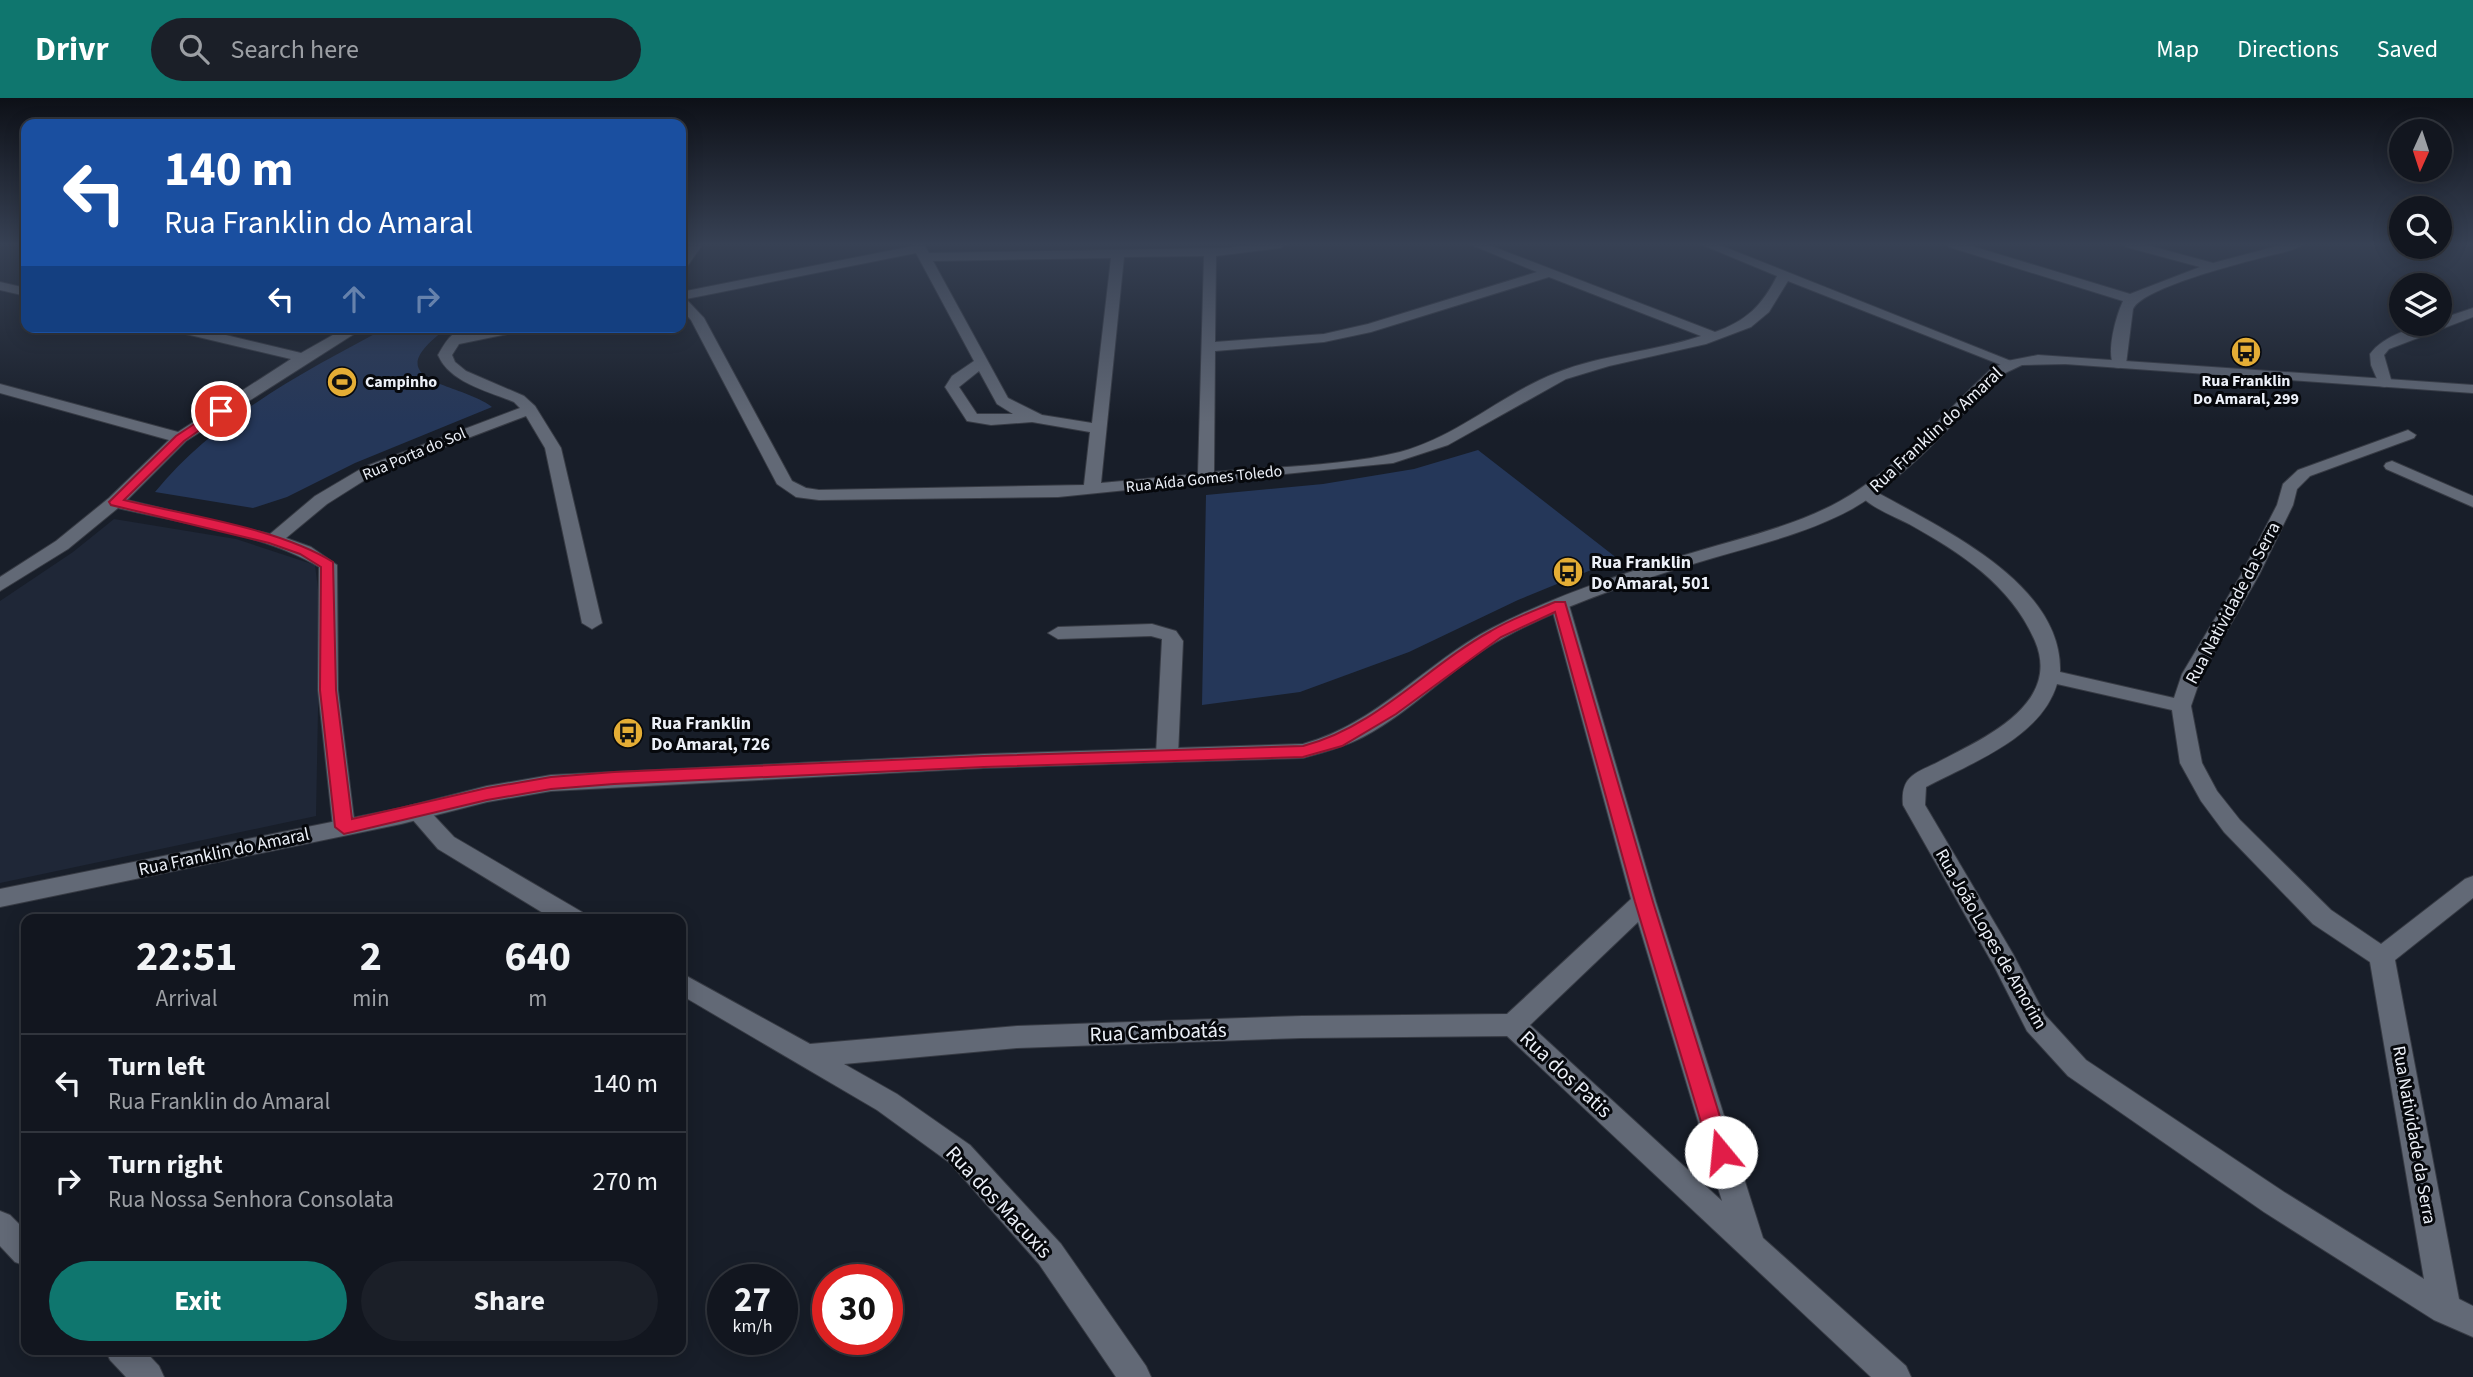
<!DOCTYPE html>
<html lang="en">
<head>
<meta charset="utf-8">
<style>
  :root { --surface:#12161f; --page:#1b1f28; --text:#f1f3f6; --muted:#9c9fa4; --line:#31353d; --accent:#0f766e }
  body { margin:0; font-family:"Source Sans 3",sans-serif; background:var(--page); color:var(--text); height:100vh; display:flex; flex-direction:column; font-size:26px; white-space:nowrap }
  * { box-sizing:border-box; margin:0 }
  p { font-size:23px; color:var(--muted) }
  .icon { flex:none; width:38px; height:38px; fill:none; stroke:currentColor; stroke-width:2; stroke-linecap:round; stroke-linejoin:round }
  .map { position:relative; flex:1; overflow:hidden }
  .sheet { position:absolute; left:21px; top:816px; width:665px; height:441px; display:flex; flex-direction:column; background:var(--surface); border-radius:14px; box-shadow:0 4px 18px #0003,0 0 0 2px var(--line) }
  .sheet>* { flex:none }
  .top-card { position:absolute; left:21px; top:21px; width:665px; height:214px; border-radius:14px; box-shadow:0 4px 18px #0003,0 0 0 2px var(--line); background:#1a4fa0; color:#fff; overflow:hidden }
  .needle { width:46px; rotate:183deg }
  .buttons { position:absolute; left:2389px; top:21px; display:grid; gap:14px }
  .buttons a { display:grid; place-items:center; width:63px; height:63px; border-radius:50%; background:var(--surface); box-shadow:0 4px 18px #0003,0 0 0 2px var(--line); font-size:35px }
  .speed { position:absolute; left:707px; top:1166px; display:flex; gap:14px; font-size:35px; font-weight:700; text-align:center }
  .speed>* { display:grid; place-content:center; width:91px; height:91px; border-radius:50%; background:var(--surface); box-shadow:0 4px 18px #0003,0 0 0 2px var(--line); line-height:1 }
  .speed small { font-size:18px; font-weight:400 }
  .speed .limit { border:10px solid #d22; background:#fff; color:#111 }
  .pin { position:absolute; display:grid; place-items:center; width:60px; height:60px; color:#fff; margin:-30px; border:4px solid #fff; border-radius:50%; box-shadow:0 2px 7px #0007 }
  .me { position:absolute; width:77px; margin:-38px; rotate:343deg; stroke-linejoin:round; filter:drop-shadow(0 0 5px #0008) }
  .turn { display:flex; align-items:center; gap:24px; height:147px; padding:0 28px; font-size:32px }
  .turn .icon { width:91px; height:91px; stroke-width:2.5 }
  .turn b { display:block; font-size:49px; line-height:60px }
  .lanes { display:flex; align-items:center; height:66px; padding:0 28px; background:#0003; justify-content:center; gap:35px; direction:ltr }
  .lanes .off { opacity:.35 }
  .eta { display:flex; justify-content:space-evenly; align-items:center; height:119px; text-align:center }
  .eta b { font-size:42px; font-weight:700; line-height:49px }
  .button { display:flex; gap:14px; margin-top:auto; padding:14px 28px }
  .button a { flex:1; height:80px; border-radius:42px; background:var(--accent); color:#fff; font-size:28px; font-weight:700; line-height:80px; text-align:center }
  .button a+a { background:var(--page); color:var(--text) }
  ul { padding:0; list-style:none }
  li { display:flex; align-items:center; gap:21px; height:98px; padding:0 28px; border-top:2px solid var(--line) }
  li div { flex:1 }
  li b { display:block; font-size:26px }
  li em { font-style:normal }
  header { display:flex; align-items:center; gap:42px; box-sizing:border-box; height:98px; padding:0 35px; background:var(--accent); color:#fff }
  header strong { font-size:33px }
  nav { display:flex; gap:38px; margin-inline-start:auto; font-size:24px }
  .search { width:490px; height:63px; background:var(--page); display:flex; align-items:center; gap:18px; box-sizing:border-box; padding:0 24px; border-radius:38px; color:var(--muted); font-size:26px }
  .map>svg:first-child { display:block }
  .built { fill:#1f2737 }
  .green { fill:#253759 }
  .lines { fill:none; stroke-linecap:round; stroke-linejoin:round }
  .street-casing { stroke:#373b44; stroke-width:2 }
  .secondary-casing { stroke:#373b44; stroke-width:2 }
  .street { fill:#626976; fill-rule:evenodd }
  .secondary { fill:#626976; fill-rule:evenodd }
  .route { fill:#e11d48; stroke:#92132f; stroke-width:2 }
  .labels { text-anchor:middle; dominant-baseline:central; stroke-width:6; stroke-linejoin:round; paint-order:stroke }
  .far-poi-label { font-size:16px; font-weight:bold; fill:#ecf0f8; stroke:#06080c }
  .far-street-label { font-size:16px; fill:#ecf0f8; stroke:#06080c }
  .street-label { font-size:18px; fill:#ecf0f8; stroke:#06080c }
  .poi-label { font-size:18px; font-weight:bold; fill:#ecf0f8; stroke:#06080c; text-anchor:start }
  .near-street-label { font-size:21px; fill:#ecf0f8; stroke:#06080c }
</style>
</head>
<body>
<header>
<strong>Drivr</strong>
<div class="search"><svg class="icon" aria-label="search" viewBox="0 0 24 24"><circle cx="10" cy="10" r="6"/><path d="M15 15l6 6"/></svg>Search here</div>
<nav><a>Map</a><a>Directions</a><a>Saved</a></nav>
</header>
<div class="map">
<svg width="2473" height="1279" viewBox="0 0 2473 1279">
  <rect width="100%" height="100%" fill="#181e29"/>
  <path class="built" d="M 114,421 L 236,441 L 315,467 L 320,507 L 316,718 L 0,785 L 0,503 L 73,454 Z"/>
  <path class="green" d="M 388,229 L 449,229 C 370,285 461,284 492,309 L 355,365 L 287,399 L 253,410 L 155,394 C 217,319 303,274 388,229 Z
    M 1478,352 L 1618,461 L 1518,502 L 1409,554 L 1300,594 L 1202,607 L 1206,397 L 1323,386 L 1414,371 Z"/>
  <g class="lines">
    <g class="street-casing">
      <path id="street" d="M 691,146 L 703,146 L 686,170 L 681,171 L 681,159 Z
        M 912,146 L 924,146 L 929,155 L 1226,150 L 1257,146 L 1287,146 L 1281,150 L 1216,158 L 1215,244 L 1324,236 L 1368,226 L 1537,174 L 1469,146 L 1486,146 L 1715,234 C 1746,223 1762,208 1777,178 L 1700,146 L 1717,146 L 2016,265 L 2014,268 L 2004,268 L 1788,183 L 1769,214 L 1751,229 L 1706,246 L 1609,268 L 1566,281 L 1448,347 L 1393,365 L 1058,399 L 819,402 L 796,399 L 777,386 L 691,222 L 681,211 L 681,194 L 913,148 ZM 916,155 L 974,263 L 952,278 L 945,289 L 967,323 L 991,327 L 1032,324 L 1090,334 L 1084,387 L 819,392 L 806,390 L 792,383 L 704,220 L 686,201 ZM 1204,158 L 1198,376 L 1101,385 L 1124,159 ZM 1111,160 L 1092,325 L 1042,317 L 1008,300 L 933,163 ZM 1549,179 L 1701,238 C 1653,254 1603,256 1556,275 C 1502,296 1457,339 1400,354 C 1345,368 1272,369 1214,374 L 1215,253 L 1324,244 L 1371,234 ZM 979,273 L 997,306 L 1013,316 L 977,316 L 959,289 Z
        M 1947,146 L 1965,146 L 2130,196 L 2200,169 L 2126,149 L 2124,146 L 2143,146 L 2213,165 L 2285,146 L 2304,146 C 2295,153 2280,155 2268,158 C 2242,165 2144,189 2133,211 L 2126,266 L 2119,270 L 2114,269 C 2106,254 2116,218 2123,203 L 1949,149 Z
        M 0,184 L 26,190 L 26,198 L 0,192 Z
        M 2473,210 L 2473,219 L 2389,251 L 2384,257 L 2392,285 L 2385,289 L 2380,288 L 2371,267 L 2370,256 C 2383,238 2417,226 2440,226 L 2440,221 Z
        M 167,229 L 192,229 L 301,255 L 347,229 L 365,229 L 186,343 L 127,402 L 270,436 L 315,398 L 364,369 L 520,310 L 514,304 C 488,293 450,285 438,257 C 448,239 455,229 477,229 L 472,235 L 499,229 L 529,229 L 522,233 L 459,246 L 452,257 L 455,264 L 466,273 L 524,298 L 535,308 L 561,350 L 602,525 L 592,531 L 582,525 L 545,350 L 526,318 L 376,375 L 327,406 L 286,440 L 311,449 L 337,467 L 338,592 L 355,729 L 352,735 L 344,737 L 336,735 L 333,729 L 318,592 L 319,469 C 265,436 181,425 118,410 L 68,451 L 0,493 L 0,479 L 56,443 L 109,400 L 169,342 L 0,295 L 0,286 L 178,334 L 291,261 L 169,232 Z
        M 2408,332 L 2416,337 L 2414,340 L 2310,378 L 2297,391 L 2293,407 L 2259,477 L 2202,576 L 2191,608 L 2202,665 L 2217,693 L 2240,722 L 2331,812 L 2381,846 L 2465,781 L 2473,778 L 2473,800 L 2395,862 L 2459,1201 L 2473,1208 L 2473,1239 L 2434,1222 L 2264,1114 L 2068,978 L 2027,933 L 1994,868 L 1903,707 C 1902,696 1903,685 1912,678 C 1919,672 1931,668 1940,663 C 1984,640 2062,606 2035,543 C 2011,487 1961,455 1909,426 C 1893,418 1870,409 1859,396 L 1861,392 L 1873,392 C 1938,429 2063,484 2060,574 L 2174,600 L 2182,576 L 2241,477 L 2277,407 L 2283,386 L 2298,372 ZM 2057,586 L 2172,612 L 2180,665 L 2201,703 L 2224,734 L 2313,826 L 2370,864 L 2424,1181 L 2284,1094 L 2086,962 L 2045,917 L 2013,856 L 1925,707 L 1926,689 C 1971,665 2041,640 2057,586 Z
        M 2392,363 L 2473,398 L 2473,409 L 2386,371 L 2384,368 L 2386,365 Z
        M 1560,501 L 1569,507 L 1656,804 L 1763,1140 L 1906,1268 L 1911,1279 L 1871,1279 L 1507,938 L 1302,940 L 1017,950 L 844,966 L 897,996 L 970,1047 L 1061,1146 L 1146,1268 L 1151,1279 L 1116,1279 L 1039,1166 L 950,1065 L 877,1012 L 681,897 L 681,875 L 810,946 L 1017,928 L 1302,918 L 1507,916 L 1631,801 L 1551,507 ZM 1638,824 L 1722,1103 L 1530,927 Z
        M 1152,526 L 1176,533 L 1183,543 L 1178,657 L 1175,662 L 1167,664 L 1159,662 L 1156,657 L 1162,541 L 1151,538 L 1058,541 L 1048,535 L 1058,529 Z
        M 417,706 L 425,708 L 454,739 L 582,814 L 585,821 L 553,821 L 438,751 L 406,714 L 409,708 Z
        M 0,1113 L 10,1117 L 26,1133 L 26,1168 L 15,1164 L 0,1148 Z
        M 105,1251 L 143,1251 L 159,1268 L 164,1279 L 126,1279 L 110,1262 Z"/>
    </g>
    <g class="secondary-casing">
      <path id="secondary" d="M 2038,257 L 2473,287 L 2473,295 L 2065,266 L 2022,267 L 2001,277 C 1955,322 1908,379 1852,411 C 1808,435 1760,446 1713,460 C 1642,481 1570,504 1505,539 C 1454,566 1415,612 1363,639 C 1344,649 1324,654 1303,660 L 984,670 L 551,693 L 487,704 L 401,726 L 0,809 L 0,791 L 401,710 L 487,688 L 551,677 L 984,656 L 1303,646 C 1377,626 1425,565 1492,530 C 1556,497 1626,474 1695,454 C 1744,439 1795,428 1840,403 C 1896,372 1944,315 1991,271 L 2007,263 Z"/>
    </g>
    <use href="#street" class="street"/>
    <use href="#secondary" class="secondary"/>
  </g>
  <linearGradient id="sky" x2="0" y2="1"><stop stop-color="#0d1017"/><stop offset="0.45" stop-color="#374154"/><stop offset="1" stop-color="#374154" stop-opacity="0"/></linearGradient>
  <rect width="2473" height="325" fill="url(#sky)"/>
  <path class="route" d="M 217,311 L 227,313 L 184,343 L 124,402 C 189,418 278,430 333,464 L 336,592 L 352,721 L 487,690 L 551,679 L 614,674 L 984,658 L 1303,648 C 1377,629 1427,568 1491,533 C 1511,521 1534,513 1555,504 L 1565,504 L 1653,804 L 1731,1054 L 1728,1060 L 1721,1063 L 1713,1060 L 1710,1054 L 1635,804 L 1555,514 L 1501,539 L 1396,616 L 1342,648 L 1303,659 L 984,669 L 614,686 L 551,691 L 487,702 L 344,736 L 335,729 L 320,592 L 321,469 L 300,456 L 269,445 L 111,407 L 109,404 L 176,338 Z"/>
  <defs>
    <g id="bus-disc" transform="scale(1.575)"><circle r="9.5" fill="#e4ad35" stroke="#06080c"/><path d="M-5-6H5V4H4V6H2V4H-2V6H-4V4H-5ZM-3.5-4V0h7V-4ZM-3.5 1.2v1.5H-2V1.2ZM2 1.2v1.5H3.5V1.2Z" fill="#111"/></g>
    <g id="stadium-disc" transform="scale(1.575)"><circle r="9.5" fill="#e4ad35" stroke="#06080c"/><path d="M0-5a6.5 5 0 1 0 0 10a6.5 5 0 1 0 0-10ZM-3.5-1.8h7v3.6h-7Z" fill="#111"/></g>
  </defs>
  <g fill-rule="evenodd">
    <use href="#bus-disc" x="2246" y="254"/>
    <use href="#stadium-disc" x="342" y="284"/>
    <use href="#bus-disc" x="1568" y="474"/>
    <use href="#bus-disc" x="628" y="635"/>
  </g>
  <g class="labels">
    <g class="far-poi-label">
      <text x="2246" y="283">Rua Franklin<tspan x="2246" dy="18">Do Amaral, 299</tspan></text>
      <text x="365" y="284" text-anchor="start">Campinho</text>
    </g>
    <g class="far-street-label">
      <text transform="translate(414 356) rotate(-23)">Rua Porta do Sol</text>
      <text transform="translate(1204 381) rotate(-6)">Rua Aída Gomes Toledo</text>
    </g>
    <g class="street-label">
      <text transform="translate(1936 332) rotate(-43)">Rua Franklin do Amaral</text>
      <text transform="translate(2233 505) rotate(-62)">Rua Natividade da Serra</text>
      <text transform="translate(224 754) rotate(-12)">Rua Franklin do Amaral</text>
      <text transform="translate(1991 841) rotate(60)">Rua João Lopes de Amorim</text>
      <text transform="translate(2414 1037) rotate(80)">Rua Natividade da Serra</text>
    </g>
    <g class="poi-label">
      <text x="1591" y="464">Rua Franklin<tspan x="1591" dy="21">Do Amaral, 501</tspan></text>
      <text x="651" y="625">Rua Franklin<tspan x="651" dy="21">Do Amaral, 726</tspan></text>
    </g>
    <g class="near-street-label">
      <text transform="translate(1158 934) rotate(-2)">Rua Camboatás</text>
      <text transform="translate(1566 976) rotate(43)">Rua dos Patis</text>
      <text transform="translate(999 1104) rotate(47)">Rua dos Macuxis</text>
    </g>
  </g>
</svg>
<div class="buttons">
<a><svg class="needle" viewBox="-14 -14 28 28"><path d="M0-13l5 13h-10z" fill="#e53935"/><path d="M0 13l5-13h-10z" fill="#9c9fa4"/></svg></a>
<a><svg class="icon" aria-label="search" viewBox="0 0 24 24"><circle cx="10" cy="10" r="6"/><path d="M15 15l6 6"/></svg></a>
<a><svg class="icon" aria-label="layers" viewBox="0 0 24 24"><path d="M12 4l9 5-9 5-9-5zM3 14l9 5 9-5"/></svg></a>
</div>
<div class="speed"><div>27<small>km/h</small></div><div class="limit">30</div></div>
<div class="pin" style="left:221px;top:313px;background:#d93025"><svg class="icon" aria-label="arrive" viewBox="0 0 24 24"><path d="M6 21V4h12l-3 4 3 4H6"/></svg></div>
<svg class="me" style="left:1721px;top:1054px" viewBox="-20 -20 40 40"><circle r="19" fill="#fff"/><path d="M0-13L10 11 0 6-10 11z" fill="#e11d48"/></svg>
<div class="top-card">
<div class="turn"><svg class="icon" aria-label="left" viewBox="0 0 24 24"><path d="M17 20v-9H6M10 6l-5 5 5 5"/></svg><div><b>140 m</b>Rua Franklin do Amaral</div></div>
<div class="lanes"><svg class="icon" aria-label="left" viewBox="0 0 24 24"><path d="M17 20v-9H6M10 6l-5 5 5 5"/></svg><svg class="icon off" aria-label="ahead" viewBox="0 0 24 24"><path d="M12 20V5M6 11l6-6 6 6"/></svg><svg class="icon off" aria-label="right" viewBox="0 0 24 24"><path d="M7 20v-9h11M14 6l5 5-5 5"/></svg></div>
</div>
<section class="sheet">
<div class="eta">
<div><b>22:51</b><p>Arrival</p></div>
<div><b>2</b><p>min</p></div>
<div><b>640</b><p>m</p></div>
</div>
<ul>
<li><svg class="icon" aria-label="left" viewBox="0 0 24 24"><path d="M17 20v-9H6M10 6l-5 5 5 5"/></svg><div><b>Turn left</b><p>Rua Franklin do Amaral</p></div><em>140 m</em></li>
<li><svg class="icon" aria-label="right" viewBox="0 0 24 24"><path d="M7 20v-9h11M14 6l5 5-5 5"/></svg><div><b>Turn right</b><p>Rua Nossa Senhora Consolata</p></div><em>270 m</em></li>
</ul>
<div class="button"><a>Exit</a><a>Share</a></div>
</section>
</div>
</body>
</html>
